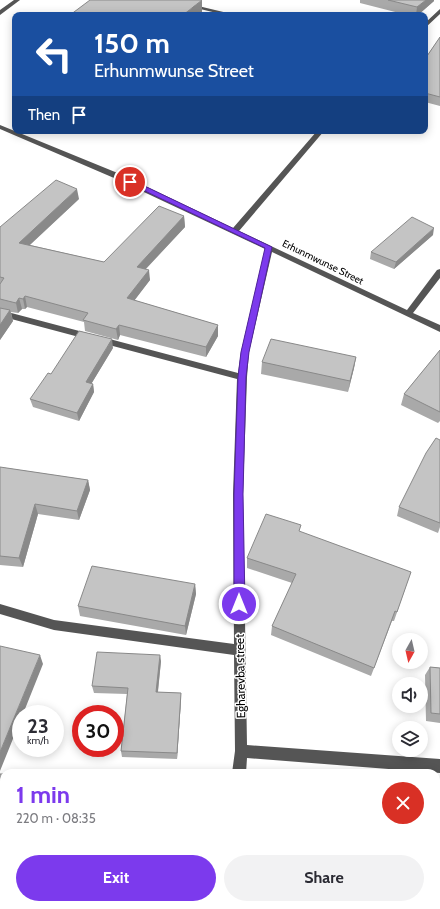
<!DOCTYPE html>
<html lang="en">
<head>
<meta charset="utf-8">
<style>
  :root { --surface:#fff; --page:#f2f2f3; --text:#2b2b33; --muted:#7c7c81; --accent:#7c3aed }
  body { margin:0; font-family:Cabin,sans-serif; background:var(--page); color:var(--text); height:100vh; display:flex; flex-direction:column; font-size:15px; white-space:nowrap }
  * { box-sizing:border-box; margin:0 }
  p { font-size:13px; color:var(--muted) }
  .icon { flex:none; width:22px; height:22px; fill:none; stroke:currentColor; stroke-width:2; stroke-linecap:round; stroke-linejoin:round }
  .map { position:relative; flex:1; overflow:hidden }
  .details { position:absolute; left:0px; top:769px; width:440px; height:140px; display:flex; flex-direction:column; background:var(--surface); border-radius:12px 12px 0 0; box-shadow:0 2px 10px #0003 }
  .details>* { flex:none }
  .hud { position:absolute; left:12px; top:12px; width:416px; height:122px; border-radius:8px; box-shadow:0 2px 10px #0003; background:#1a4fa0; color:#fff; overflow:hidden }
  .needle { width:26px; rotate:188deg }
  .fabs { position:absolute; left:392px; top:633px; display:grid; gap:8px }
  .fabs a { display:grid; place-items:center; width:36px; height:36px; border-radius:50%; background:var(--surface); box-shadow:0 2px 10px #0003; font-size:20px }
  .speed { position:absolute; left:12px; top:705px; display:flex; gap:8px; font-size:20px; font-weight:700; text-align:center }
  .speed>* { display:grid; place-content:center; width:52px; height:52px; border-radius:50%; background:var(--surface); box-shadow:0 2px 10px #0003; line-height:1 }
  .speed small { font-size:10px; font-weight:400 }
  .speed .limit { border:6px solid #d22; background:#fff; color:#111 }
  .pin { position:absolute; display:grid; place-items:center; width:34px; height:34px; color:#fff; margin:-17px; border:2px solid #fff; border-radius:50%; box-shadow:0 1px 4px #0007 }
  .me { position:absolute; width:44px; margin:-22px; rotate:0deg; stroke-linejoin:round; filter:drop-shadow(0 0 3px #0008) }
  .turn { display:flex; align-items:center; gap:14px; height:84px; padding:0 16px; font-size:18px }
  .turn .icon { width:52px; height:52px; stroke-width:2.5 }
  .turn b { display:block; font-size:28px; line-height:34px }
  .then { display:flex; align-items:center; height:38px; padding:0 16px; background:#0003; gap:8px; font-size:15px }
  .round { display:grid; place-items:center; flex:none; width:42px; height:42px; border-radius:21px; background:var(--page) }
  .head { display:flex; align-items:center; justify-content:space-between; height:68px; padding:0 16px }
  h1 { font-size:24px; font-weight:700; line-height:30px; color:var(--accent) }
  .primary-button { display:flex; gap:8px; margin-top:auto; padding:8px 16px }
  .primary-button a { flex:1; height:46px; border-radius:24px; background:var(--accent); color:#fff; font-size:16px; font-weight:700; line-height:46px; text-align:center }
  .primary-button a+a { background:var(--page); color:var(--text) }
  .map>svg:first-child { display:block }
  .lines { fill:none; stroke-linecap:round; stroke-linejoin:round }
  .minor { fill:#555; fill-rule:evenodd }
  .wall { fill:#a9a9a9 }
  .shaded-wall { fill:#898989 }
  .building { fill:#c4c4c4; stroke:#898989 }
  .route { fill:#7c3aed; stroke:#51269a }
  .labels { text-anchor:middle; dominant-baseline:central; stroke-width:3; stroke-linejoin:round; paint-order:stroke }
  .far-street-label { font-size:10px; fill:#000; stroke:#fff }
  .street-label { font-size:12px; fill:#000; stroke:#fff }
</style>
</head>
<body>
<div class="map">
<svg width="440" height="909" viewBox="0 0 440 909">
  <rect width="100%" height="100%" fill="#fff"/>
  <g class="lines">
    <path class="minor" d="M 14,0 L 20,0 L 0,15 L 0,10 Z
      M 163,0 L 173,0 L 236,15 L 225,15 Z
      M 440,9 L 440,14 L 425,28 L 425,23 Z
      M 0,125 L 120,174 L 233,228 L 317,131 L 324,131 L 239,231 L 407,310 L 437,270 L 440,269 L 440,278 L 413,313 L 440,325 L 440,332 L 272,252 L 249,352 L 247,377 L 243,494 L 247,745 L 440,759 L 440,773 L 247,758 L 246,773 L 232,773 L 235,751 L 234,655 L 54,630 L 0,614 L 0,604 L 54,620 L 234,644 L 233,494 L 237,379 L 0,316 L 0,310 L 238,373 L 241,352 L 265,249 L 114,178 L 0,129 Z
      M 220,905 L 234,905 L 234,909 L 220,909 Z"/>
  </g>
  <path class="wall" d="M 360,0 L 434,0 L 434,1 L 418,15 L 407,15 L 360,3 Z
    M 440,37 L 440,106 L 425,102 L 425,59 Z
    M 79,199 L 30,245 L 104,262 L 184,216 L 185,227 L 146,269 L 150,280 L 134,300 L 218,325 L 218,336 L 206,357 L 120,335 L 118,340 L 85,331 L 84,322 L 27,307 L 25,309 L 22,309 L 18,313 L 11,312 L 13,321 L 0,340 L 0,227 Z
    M 433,235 L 394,269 L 370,259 L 371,252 Z
    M 113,348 L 91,384 L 93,384 L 94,392 L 79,421 L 33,407 L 30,399 L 51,374 Z
    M 440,350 L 440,421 L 438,423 L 401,405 L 404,394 Z
    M 356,357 L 354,368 L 348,392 L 261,374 L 262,362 Z
    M 440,440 L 440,527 L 438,533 L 397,516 L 399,507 Z
    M 0,467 L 88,480 L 90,490 L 79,520 L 38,514 L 23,567 L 0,565 Z
    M 300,532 L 411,572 L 394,621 L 392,621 L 371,676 L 271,635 L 272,626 L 292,583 L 247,568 L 247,558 Z
    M 195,584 L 196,594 L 186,635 L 80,616 L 78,606 Z
    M 161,661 L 158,692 L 181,693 L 181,700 L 177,759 L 122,757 L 121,751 L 127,694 L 94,693 L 92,686 Z
    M 430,667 L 440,668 L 440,723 L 426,721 L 425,675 Z
    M 358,905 L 427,905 L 428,909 L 358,909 Z"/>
  <path class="shaded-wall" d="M 202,0 L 202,12 L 199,15 L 183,15 Z
    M 426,0 L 434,0 L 434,1 L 418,15 L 416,15 L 417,7 Z
    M 77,189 L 79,199 L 21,253 L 19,243 Z
    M 184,216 L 185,227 L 138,277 L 137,267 Z
    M 434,228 L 433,235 L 394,269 L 396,262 Z
    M 149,270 L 150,280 L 128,309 L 127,298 Z
    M 25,296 L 27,307 L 25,309 L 23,299 Z
    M 19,298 L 22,309 L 18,313 L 16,303 Z
    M 10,310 L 13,321 L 0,340 L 0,325 Z
    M 119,325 L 120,335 L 118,340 L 116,329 Z
    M 218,325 L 218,336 L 206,357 L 206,347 Z
    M 112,339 L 113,348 L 87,391 L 86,382 Z
    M 356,357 L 354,368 L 348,392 L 350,381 Z
    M 93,384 L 94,392 L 79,421 L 77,413 Z
    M 88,480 L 90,490 L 79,520 L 77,511 Z
    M 35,504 L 38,514 L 23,567 L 19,558 Z
    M 195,584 L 196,594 L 186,635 L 185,626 Z
    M 40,655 L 43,664 L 23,714 L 21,714 L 21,719 L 0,771 L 0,752 Z
    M 160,655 L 161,661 L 157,699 L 156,692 Z
    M 181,693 L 181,700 L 177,759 L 177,753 Z
    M 20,905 L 26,905 L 25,909 L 20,909 Z"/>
  <path class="building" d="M 90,0 L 202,0 L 183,15 L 70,15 Z
    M 388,0 L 426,0 L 417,7 Z
    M 440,37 L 440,97 L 425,93 L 425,59 Z
    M 56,180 L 77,189 L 19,243 L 104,262 L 159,206 L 184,216 L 137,267 L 149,270 L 127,298 L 218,325 L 206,347 L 119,325 L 116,329 L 83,320 L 88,313 L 25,296 L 23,299 L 19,298 L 16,303 L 0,299 L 0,284 L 4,278 L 0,277 L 0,227 Z
    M 412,217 L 434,228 L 396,262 L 371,252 Z
    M 0,308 L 10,310 L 0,325 Z
    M 79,331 L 112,339 L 86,382 L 93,384 L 77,413 L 30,399 L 48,373 L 51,374 Z
    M 271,339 L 356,357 L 350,381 L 262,362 Z
    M 440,350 L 440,412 L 404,394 Z
    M 436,438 L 440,440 L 440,523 L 399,507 L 426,453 Z
    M 0,467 L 88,480 L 77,511 L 35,504 L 19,558 L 0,556 Z
    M 266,514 L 301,525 L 299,531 L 411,572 L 397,612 L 395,611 L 374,668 L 272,626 L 296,574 L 247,558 Z
    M 92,566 L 195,584 L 185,626 L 78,606 Z
    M 0,646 L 40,655 L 0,752 Z
    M 97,652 L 160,655 L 156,692 L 181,693 L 177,753 L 121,751 L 128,688 L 92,686 Z
    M 430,667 L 440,668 L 440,714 L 431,713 Z
    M 0,774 L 4,774 L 4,905 L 20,905 L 20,909 L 0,909 Z
    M 361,905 L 427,905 L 428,909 L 361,909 Z"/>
  <path class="route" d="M 128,180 L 132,180 L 272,247 L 249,352 L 246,377 L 243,494 L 245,604 L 243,607 L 239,608 L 236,607 L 234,604 L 234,494 L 238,377 L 241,352 L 265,248 L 128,183 Z"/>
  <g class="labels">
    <g class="far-street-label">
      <text transform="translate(323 262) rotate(26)">Erhunmwunse Street</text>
    </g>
    <g class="street-label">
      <text transform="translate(240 676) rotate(-91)">Egharevba street</text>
    </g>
  </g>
</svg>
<div class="fabs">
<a><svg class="needle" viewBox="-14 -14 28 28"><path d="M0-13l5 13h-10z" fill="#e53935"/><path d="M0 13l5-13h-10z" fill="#7c7c81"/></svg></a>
<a><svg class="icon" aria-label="sound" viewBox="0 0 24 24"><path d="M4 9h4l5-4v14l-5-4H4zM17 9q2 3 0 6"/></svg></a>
<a><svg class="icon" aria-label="layers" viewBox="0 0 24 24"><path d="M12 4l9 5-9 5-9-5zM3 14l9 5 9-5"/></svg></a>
</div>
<div class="speed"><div>23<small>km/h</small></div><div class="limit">30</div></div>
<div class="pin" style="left:130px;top:182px;background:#d93025"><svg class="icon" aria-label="arrive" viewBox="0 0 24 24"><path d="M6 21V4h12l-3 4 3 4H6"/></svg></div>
<svg class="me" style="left:239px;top:604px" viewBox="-20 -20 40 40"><circle r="17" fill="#7c3aed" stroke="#fff" stroke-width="3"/><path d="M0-11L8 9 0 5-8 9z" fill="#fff"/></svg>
<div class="hud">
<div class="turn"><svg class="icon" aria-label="left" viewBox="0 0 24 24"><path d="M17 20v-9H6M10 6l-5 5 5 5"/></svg><div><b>150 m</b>Erhunmwunse Street</div></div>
<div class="then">Then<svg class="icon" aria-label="arrive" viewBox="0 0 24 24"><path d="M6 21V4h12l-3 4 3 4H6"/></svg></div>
</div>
<section class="details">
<div class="head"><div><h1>1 min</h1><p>220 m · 08:35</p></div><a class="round" style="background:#d93025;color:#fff"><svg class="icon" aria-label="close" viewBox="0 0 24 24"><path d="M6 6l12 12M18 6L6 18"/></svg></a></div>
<div class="primary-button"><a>Exit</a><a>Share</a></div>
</section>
</div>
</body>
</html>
